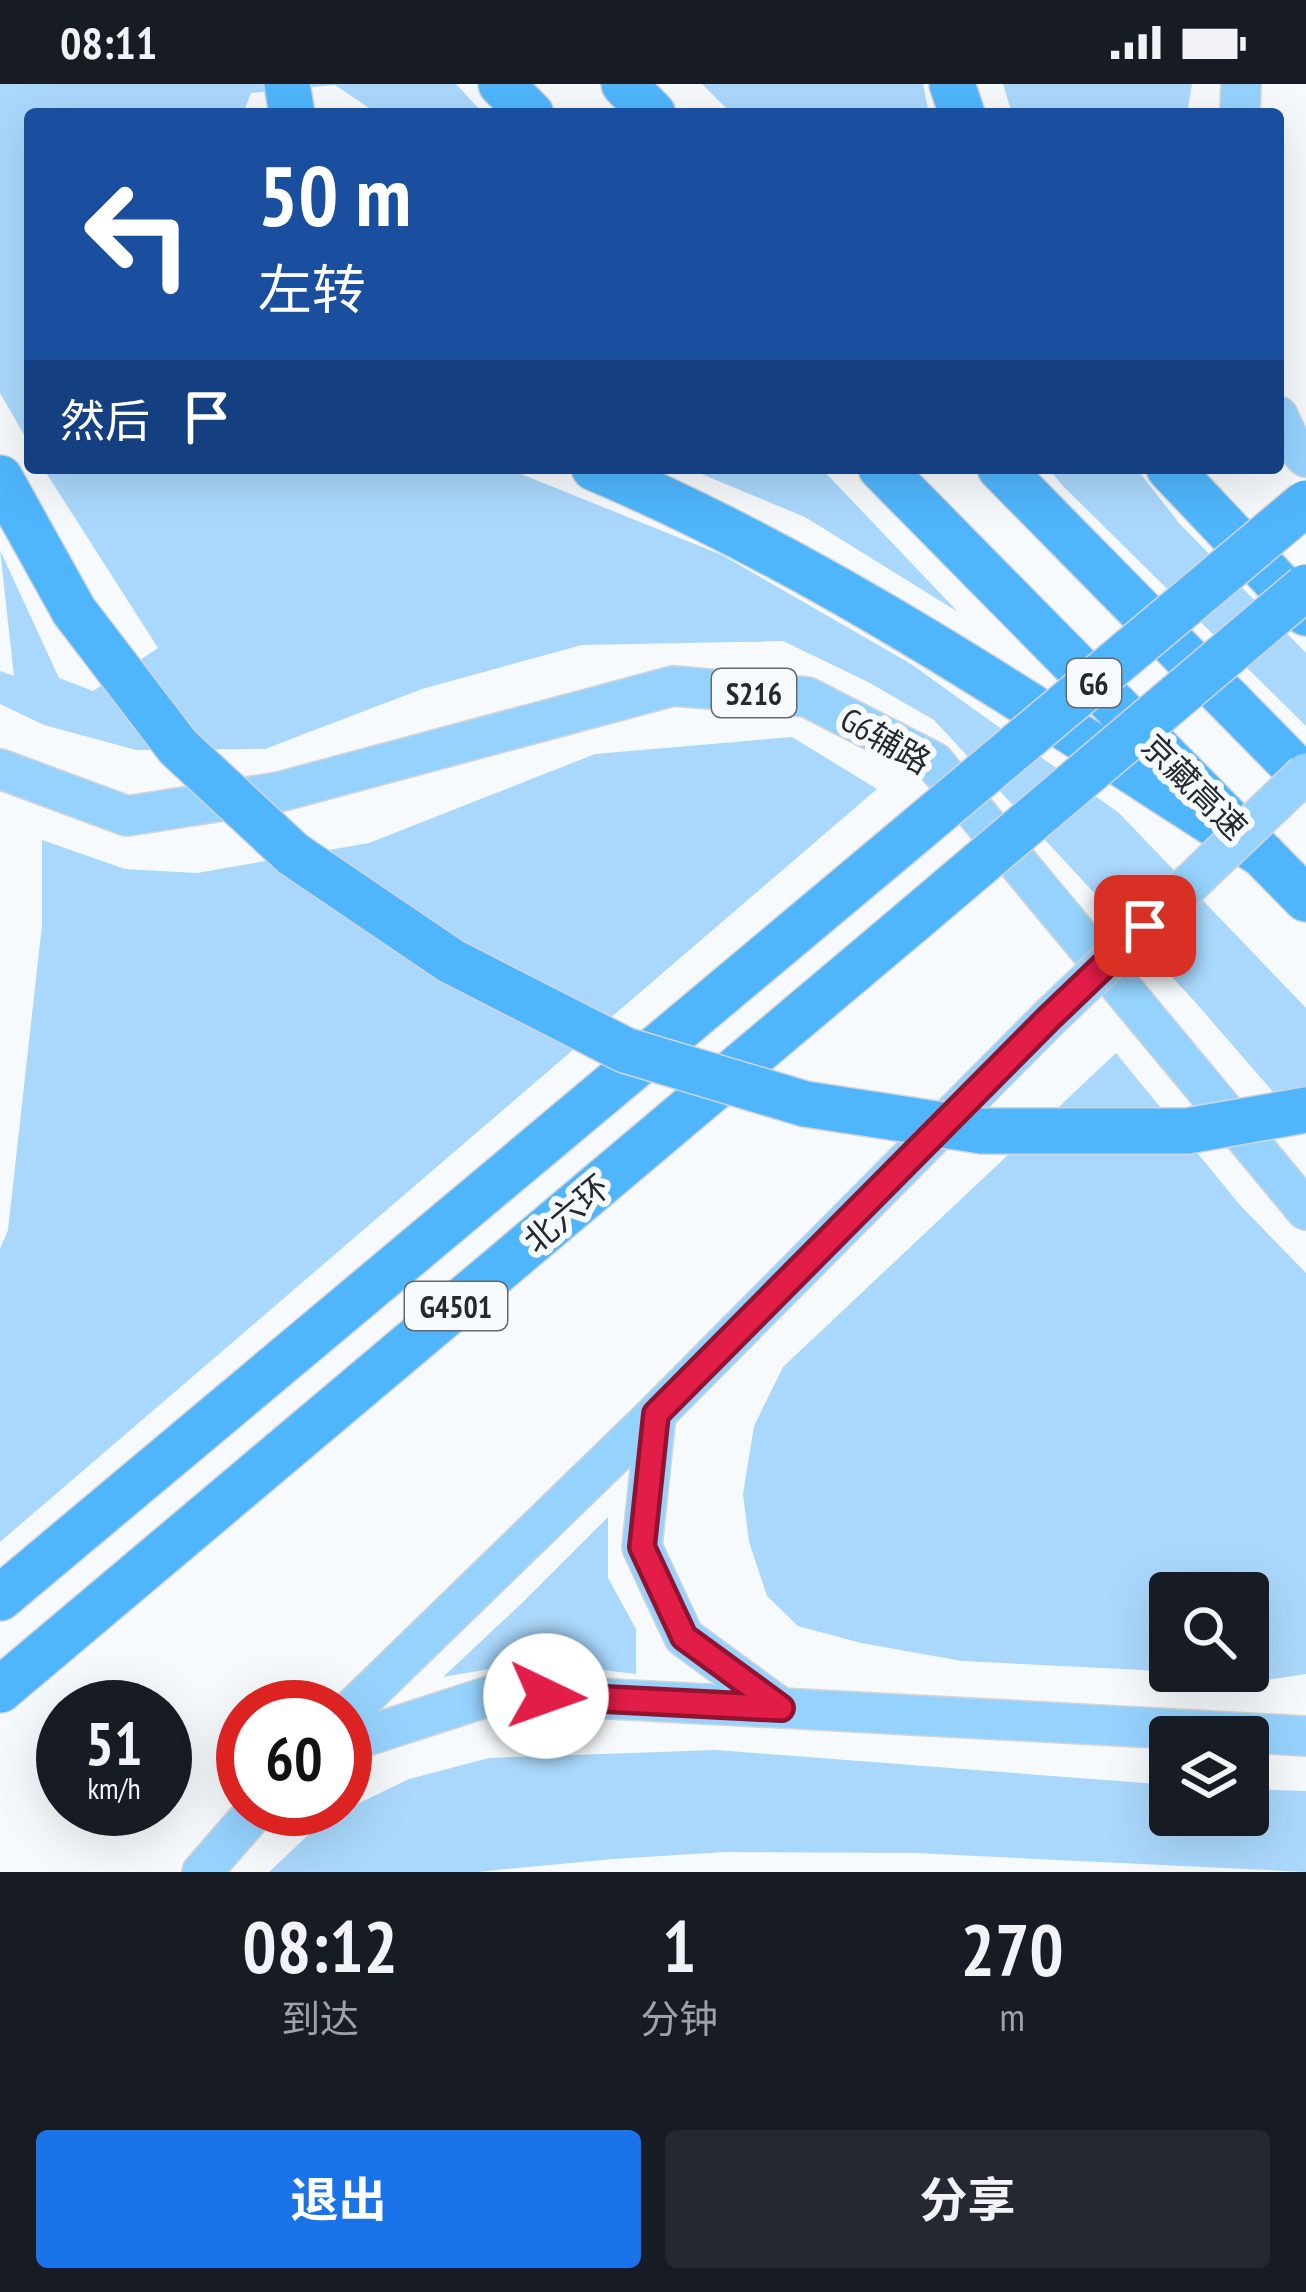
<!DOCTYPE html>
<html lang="zh">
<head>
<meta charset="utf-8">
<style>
  :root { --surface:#171b24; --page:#242831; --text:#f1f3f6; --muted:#9ea1a6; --accent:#1a73e8 }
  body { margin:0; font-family:"PT Sans Narrow","Noto Sans SC",sans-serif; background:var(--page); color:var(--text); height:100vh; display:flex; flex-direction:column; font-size:45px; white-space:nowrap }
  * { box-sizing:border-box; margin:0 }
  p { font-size:39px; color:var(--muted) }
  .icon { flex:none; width:66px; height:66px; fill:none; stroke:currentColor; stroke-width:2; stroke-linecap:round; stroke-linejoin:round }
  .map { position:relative; height:1788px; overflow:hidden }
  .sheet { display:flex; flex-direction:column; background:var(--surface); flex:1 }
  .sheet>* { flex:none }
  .hud { position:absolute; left:24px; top:24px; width:1260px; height:366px; border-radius:12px; box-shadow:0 12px 48px #0002; background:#1a4fa0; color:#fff; overflow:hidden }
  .buttons { position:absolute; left:1149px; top:1488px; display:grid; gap:24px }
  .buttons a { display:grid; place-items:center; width:120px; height:120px; border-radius:12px; background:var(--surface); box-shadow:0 12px 48px #0002; font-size:60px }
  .speed { position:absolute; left:36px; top:1596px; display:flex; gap:24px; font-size:60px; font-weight:700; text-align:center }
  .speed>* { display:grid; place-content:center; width:156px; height:156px; border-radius:50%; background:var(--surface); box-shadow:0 12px 48px #0002; line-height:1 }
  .speed small { font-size:30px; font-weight:400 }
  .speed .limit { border:18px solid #d22; background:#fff; color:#111 }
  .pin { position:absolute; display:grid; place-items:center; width:102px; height:102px; color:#fff; margin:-51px; border-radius:24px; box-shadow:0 6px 18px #0006 }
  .me { position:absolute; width:132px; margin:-66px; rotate:93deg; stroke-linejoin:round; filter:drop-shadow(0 0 9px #0008) }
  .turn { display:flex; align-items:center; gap:42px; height:252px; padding:0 36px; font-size:54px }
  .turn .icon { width:156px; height:156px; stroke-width:2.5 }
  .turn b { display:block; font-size:84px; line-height:102px }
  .then { display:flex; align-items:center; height:114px; padding:0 36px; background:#0003; gap:24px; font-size:45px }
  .eta { display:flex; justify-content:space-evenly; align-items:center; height:204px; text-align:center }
  .eta b { font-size:72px; font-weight:700; line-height:84px }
  .primary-button { display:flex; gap:24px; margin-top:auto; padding:24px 36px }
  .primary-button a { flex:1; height:138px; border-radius:12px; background:var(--accent); color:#fff; font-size:48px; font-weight:700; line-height:138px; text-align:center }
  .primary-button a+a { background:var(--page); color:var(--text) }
  .status { display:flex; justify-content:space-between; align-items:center; height:84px; padding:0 60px; background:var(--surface); direction:ltr }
  .status svg { height:33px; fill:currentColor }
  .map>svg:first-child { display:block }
  .green { fill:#aad8fc; fill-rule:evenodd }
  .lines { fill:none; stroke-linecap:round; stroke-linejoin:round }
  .primary-casing { stroke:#d3d4d5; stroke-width:42 }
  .highway-casing { stroke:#d3d4d5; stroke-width:48 }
  .primary { stroke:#95d3fe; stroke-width:39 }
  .highway { stroke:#4fb6fd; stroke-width:45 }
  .primary-bridge-casing { stroke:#d3d4d5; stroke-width:42; stroke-linecap:butt }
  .highway-bridge-casing { stroke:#d3d4d5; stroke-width:48; stroke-linecap:butt }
  .primary-bridge { stroke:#95d3fe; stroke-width:39 }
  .highway-bridge { stroke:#4fb6fd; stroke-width:45 }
  .route-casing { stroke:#92132f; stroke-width:30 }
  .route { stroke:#e11d48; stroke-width:21 }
  .labels { text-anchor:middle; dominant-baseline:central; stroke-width:12; stroke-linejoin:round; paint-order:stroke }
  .shield { fill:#f6fafc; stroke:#62686c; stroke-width:3 }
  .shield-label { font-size:30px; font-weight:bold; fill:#232a2f }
  .street-label { font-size:33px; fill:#232a2f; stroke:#f6fafc }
</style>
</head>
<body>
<div class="status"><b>08:11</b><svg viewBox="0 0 49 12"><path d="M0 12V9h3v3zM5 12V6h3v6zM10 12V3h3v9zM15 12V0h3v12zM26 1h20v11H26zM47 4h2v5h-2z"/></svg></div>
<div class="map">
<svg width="1306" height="1788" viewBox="0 0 1306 1788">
  <rect width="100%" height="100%" fill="#f6fafc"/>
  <path class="green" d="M 0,0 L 456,0 L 484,30 L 373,30 L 372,26 L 335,1 L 251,9 L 243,30 L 30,30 L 30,361 L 0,309 Z
    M 702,0 L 923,0 L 929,30 L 732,30 Z
    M 1003,0 L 1192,0 L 1187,30 L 1012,30 Z
    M 43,384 L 506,384 L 722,471 L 911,580 L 1119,729 L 1306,924 L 1306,1046 L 1196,919 L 934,636 L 868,598 L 783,557 L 582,561 L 422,605 L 265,665 L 136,666 L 44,641 L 0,620 L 0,587 L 14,592 L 0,466 L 59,594 L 93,607 L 158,564 Z
    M 687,384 L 821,384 L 958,528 L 805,433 Z
    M 1048,384 L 1136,384 L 1179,439 L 1306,569 L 1306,642 L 1063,402 Z
    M 792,653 L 877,705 L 0,1458 L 0,1165 L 8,1146 L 42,841 L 42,756 L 125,785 L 197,789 L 369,759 L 595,670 Z
    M 1116,969 L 1239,1120 L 1306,1189 L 1306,1590 L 1260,1597 L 1142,1586 L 962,1577 L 861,1559 L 798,1542 L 767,1512 L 749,1458 L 743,1410 L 754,1342 L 783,1283 ZM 1170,1509 L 1248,1509 L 1248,1587 L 1170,1587 Z
    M 608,1433 L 608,1494 L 636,1545 L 636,1590 L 570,1582 L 513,1581 L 443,1593 L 522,1519 Z
    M 716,1666 L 1170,1701 L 1170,1731 L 1248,1731 L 1248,1705 L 1306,1707 L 1306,1788 L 915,1769 L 727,1768 L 613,1775 L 477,1788 L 269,1788 L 324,1736 L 409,1695 L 489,1674 Z"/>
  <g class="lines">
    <g class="primary-casing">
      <path id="primary" d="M 1240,30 L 1241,0
        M 1278,332 L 1288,354 L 1306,373
        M 0,685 L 127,732 L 279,708 L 673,602 L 807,613 L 934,678 L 1306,1126
        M 656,1330 L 642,1463 L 684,1553 L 781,1624
        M 345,1632 L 656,1330 L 1049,934
        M 345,1659 L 499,1609 L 1306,1652
        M 202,1788 L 257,1725"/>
    </g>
    <g class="highway-casing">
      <path id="highway" d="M 287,0 L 292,30
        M 501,0 L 531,30
        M 624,0 L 653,30
        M 952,0 L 962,30
        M 594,384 C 831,484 1046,633 1263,771
        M 881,384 L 1306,815
        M 1000,384 L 1306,695
        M 1169,384 L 1306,529
        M 0,394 L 74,527
        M 0,1514 L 869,786
        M 0,1606 L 911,838"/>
    </g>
    <use href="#primary" class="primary"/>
    <use href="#highway" class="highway"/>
    <g class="primary-bridge-casing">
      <path id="primary-bridge" d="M 1049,934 L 1306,689"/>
    </g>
    <g class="highway-bridge-casing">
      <path id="highway-bridge" d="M 74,527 L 178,663 L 293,770 L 451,877 L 625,966 L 805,1020 L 982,1047 L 1187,1047 L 1306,1026
        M 869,786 L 1306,419
        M 911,838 L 1306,503"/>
    </g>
    <use href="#primary-bridge" class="primary-bridge"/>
    <use href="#highway-bridge" class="highway-bridge"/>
  </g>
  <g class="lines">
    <g class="route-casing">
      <path id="route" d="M 546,1612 L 781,1624 L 684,1553 L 642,1463 L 656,1330 L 1049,934 L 1145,842"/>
    </g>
    <use href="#route" class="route"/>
  </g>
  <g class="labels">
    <g class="shield">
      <rect x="1067" y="575" width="54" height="48" rx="9"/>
      <rect x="712" y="585" width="84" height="48" rx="9"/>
      <rect x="405" y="1198" width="102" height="48" rx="9"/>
    </g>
    <g class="shield-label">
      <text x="1094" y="599">G6</text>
      <text x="754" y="609">S216</text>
      <text x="456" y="1222">G4501</text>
    </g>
    <g class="street-label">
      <text transform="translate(886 656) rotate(30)">G6辅路</text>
      <text transform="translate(1195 702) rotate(45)">京藏高速</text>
      <text transform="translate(566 1129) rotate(-40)">北六环</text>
    </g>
  </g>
</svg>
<div class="buttons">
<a><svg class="icon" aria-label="search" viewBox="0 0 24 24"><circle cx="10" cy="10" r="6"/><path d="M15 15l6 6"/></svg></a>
<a><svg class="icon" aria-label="layers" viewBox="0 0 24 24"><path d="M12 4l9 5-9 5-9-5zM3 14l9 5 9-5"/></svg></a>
</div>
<div class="speed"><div>51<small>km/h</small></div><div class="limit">60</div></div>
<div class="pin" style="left:1145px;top:842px;background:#d93025"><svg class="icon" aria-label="arrive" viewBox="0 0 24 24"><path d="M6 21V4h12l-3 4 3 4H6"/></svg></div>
<svg class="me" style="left:546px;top:1612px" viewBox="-20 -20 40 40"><circle r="19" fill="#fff"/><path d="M0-13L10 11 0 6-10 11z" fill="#e11d48"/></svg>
<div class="hud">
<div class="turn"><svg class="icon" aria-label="left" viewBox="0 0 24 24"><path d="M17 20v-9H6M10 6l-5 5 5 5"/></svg><div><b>50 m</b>左转</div></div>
<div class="then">然后<svg class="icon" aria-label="arrive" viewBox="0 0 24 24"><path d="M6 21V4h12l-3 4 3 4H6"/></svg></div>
</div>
</div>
<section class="sheet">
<div class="eta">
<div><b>08:12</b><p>到达</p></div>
<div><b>1</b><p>分钟</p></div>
<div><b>270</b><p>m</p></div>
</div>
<div class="primary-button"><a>退出</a><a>分享</a></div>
</section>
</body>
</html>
